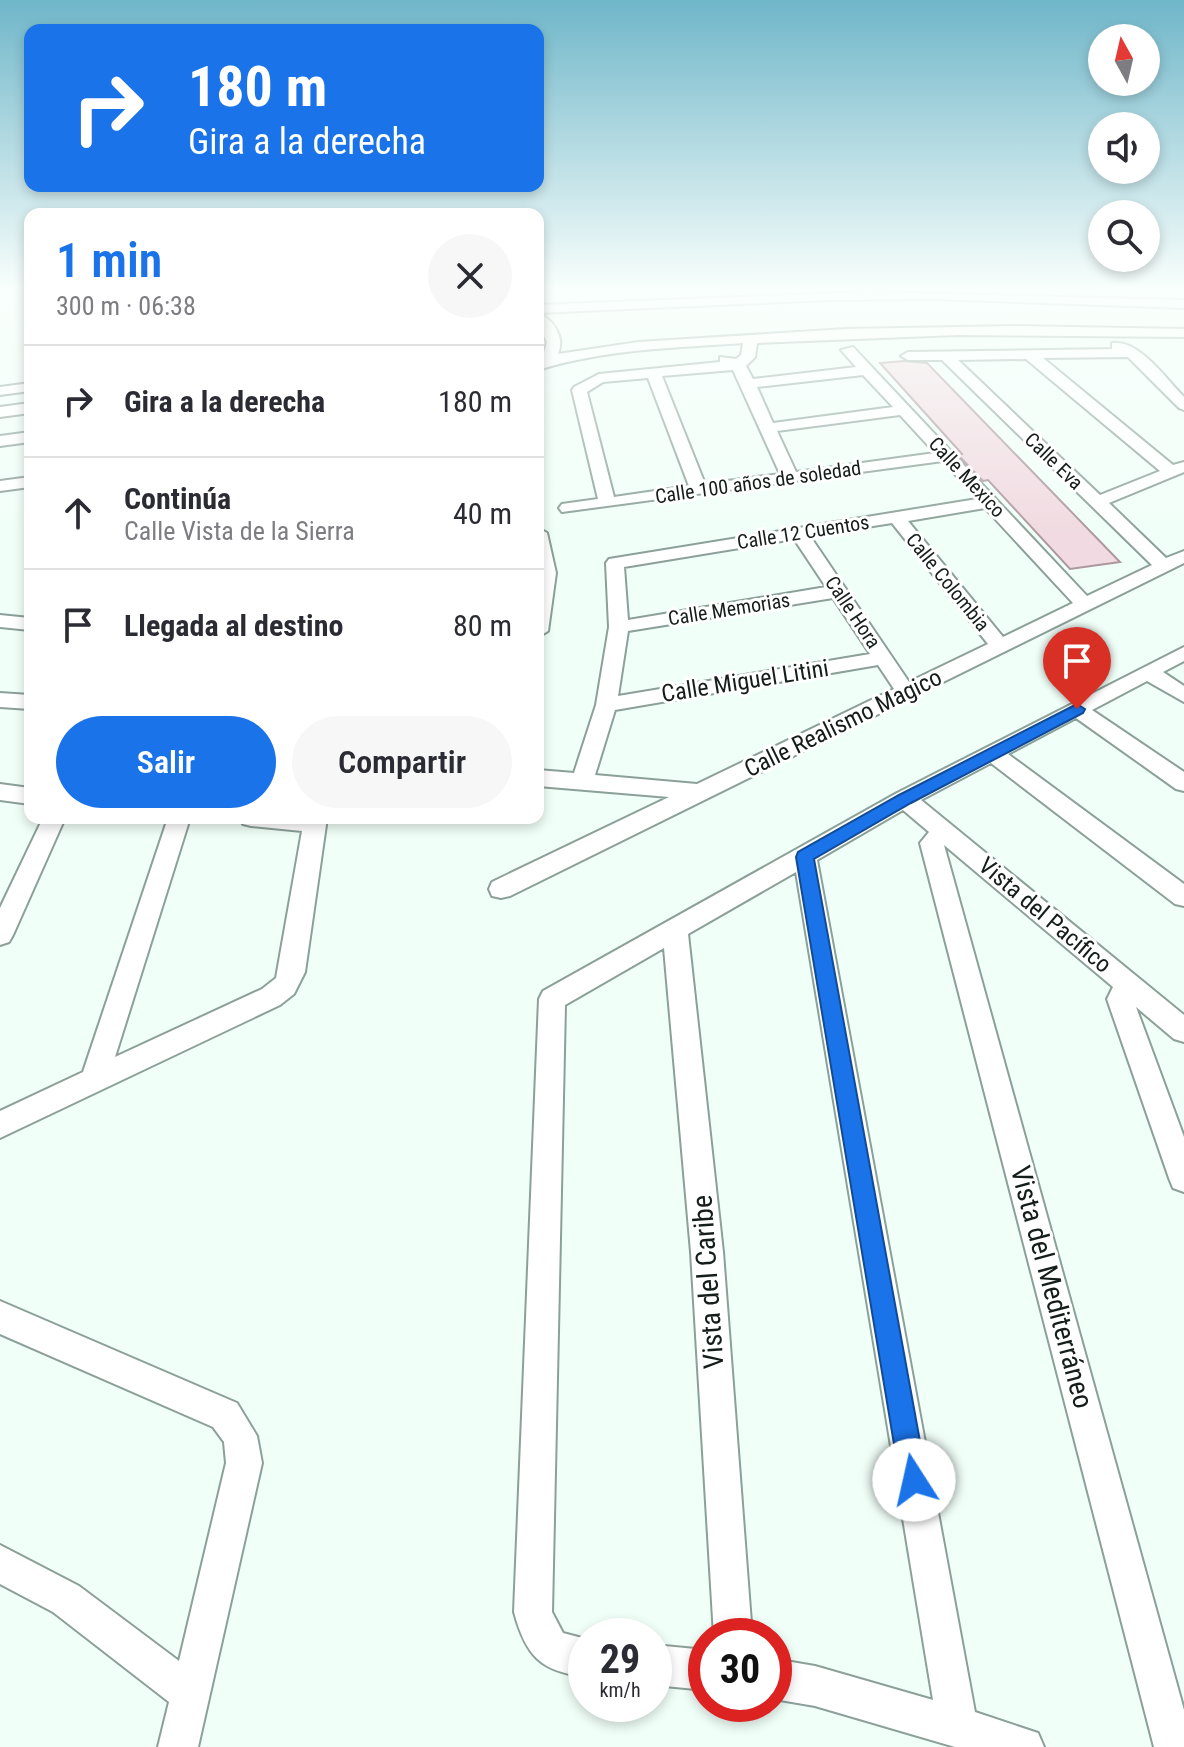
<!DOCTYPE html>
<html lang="es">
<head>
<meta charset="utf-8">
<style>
  :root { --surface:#fff; --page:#f7f7f7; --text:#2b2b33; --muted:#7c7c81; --line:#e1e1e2; --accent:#1a73e8 }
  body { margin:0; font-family:"Roboto Condensed",sans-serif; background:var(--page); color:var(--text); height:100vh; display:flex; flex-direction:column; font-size:30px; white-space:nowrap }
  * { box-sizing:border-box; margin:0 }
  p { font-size:26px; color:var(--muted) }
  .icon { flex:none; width:44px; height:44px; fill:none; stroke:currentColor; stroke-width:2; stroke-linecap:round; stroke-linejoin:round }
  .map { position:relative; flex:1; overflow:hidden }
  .drawer { position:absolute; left:24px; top:208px; width:520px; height:616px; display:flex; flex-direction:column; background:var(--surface); border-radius:16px; box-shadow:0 4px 12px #0003 }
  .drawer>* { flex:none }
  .top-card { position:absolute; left:24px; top:24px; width:520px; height:168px; border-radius:16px; box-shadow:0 4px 12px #0003; background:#1a73e8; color:#fff; overflow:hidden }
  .needle { width:52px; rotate:352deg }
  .controls { position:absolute; left:1088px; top:24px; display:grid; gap:16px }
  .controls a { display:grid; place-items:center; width:72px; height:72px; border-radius:50%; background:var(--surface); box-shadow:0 4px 12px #0003; font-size:40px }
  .speed { position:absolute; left:568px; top:1618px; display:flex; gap:16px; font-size:40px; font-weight:700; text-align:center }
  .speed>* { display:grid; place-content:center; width:104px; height:104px; border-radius:50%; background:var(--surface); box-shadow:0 4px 12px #0003; line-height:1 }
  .speed small { font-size:20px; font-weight:400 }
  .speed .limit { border:12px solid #d22; background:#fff; color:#111 }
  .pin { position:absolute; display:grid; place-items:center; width:68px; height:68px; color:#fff; margin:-82px -34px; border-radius:50% 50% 50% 0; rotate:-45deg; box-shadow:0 0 8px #0007 }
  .pin .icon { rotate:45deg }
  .me { position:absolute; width:88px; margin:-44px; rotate:350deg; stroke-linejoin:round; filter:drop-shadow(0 0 6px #0008) }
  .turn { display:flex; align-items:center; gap:28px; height:168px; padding:0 32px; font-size:36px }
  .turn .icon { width:104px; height:104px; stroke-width:2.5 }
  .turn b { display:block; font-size:56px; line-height:68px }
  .round { display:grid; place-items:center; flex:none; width:84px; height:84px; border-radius:42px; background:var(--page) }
  .head { display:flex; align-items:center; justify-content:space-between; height:136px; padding:0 32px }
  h1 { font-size:48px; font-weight:600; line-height:60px; color:var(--accent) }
  .button { display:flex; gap:16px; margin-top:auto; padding:16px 32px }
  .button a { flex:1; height:92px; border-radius:48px; background:var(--accent); color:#fff; font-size:32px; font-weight:600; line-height:92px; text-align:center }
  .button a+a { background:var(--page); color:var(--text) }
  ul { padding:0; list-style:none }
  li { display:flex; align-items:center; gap:24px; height:112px; padding:0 32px; border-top:2px solid var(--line) }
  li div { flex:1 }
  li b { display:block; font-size:30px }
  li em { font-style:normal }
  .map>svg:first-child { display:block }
  .building { fill:#f1dae1; stroke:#ac979e; stroke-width:2 }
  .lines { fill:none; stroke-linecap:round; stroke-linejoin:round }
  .minor-casing { stroke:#8ba098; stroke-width:4 }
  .minor { fill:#fff; fill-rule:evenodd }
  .route { fill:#1a73e8; stroke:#114b97; stroke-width:2 }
  .labels { text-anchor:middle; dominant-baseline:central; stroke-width:6; stroke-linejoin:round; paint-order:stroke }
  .far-street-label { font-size:20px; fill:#151d1a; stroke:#fff }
  .street-label { font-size:24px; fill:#151d1a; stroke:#fff }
  .near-street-label { font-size:28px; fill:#151d1a; stroke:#fff }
</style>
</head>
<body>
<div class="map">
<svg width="1184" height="1747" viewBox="0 0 1184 1747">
  <rect width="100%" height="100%" fill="#f1fff9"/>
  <path class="building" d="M 904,361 L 927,363 L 1120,562 L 1070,569 L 988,480 L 983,481 L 958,455 L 962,454 L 880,363 Z"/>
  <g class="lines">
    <g class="minor-casing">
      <path id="minor" d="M 867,292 L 1184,300 L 1184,308 L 933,299 L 830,300 L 538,313 L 538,305 Z
        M 538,313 C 554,320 565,337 558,354 L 638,342 L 846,329 L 1015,326 L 1184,329 L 1184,337 L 958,335 L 757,343 L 755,357 L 746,366 L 753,379 L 856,367 L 841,350 L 853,347 L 1087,596 L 1152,565 L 942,360 L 908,360 L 901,356 L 908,352 L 1112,349 L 1112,343 C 1139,339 1166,379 1184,397 L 1184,410 L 1179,408 L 1128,357 L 1043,358 L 1173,465 L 1184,462 L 1184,472 L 1109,503 L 1166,558 L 1184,551 L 1184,563 L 510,896 L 501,898 L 492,896 L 489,889 L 492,882 L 669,797 L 538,786 L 538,770 L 574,773 L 596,705 L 609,627 L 606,563 L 609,559 L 977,499 L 943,461 L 562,512 L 559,508 L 562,504 L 598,499 L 572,390 L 574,387 L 599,374 L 720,362 L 720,357 L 736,359 L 741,355 L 743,343 C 674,348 604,349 538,370 L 538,359 L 544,353 L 547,342 L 538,324 ZM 1026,359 L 1160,471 L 1100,495 L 958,360 ZM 733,370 L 780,474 L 705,484 L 662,376 ZM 863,375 L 893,407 L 773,423 L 757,387 ZM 648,378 L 689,486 L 614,497 L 587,392 L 603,382 ZM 900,415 L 935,453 L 796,472 L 777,431 ZM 985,508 L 1073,603 L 1003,637 L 908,521 ZM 892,523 L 988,644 L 909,682 L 810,536 ZM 794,539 L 826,587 L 628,620 L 624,567 ZM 833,598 L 870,654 L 618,696 L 628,631 ZM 878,665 L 894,689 L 697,784 L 595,775 L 615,710 Z
        M 30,383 L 30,391 L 0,395 L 0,387 Z
        M 30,403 L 30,413 L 0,417 L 0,407 Z
        M 30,432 L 30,442 L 0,446 L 0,436 Z
        M 30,477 L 30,487 L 0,491 L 0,481 Z
        M 538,528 L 547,533 L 556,573 L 548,631 L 538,637 Z
        M 0,615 L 30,618 L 30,630 L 0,627 Z
        M 1184,647 L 1184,661 L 1163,672 L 1184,686 L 1184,702 L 1147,681 L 1092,710 L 1184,772 L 1184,791 L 1176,789 L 1076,718 L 1008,754 L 1184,884 L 1184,906 L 1175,904 L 991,763 L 921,800 L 1184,1015 L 1184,1042 L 1174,1039 L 1136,1007 L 1184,1137 L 1184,1192 L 1173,1188 L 1169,1178 L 1107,999 L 1113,987 L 944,845 L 1184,1710 L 1184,1747 L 1154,1747 L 920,843 L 929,832 L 903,810 L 817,860 L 975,1712 L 1038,1733 L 1044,1747 L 955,1747 L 815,1706 L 774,1699 L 774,1659 L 815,1666 L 933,1700 L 796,872 L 688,934 L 723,1252 L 752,1636 L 714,1636 L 691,1252 L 664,948 L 565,1005 L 552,1612 L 563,1633 L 586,1639 L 586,1677 C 540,1671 526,1656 514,1612 L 539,999 L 543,991 L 897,793 Z
        M 0,693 L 30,695 L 30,709 L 0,707 Z
        M 0,784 L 30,788 L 30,804 L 0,800 Z
        M 43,818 L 65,818 L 13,935 L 9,942 L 0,945 L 0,908 Z
        M 168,818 L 190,818 L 115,1057 L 262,989 L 276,978 L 302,831 L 251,826 L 243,824 L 240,818 L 327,818 L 305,972 L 294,994 L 280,1005 L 0,1138 L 0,1111 L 83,1072 Z
        M 0,1301 L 237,1403 L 257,1436 L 262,1463 L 198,1747 L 158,1747 L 169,1702 L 53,1612 L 0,1584 L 0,1545 L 79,1586 L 179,1661 L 226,1463 L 224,1442 L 213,1427 L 0,1334 Z
        M 654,1645 L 706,1650 L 706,1690 L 654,1685 Z"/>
    </g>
    <use href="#minor" class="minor"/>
  </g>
  <linearGradient id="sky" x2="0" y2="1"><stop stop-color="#6fb6c9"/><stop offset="0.54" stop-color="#f9fffc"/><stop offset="1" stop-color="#f9fffc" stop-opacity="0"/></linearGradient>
  <rect width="1184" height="536" fill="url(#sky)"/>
  <path class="route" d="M 1077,704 L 1085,709 L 1083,713 L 911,803 L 814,859 L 927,1480 L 923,1489 L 914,1493 L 904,1489 L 900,1480 L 796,857 L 798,852 L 899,795 Z"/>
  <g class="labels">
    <g class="far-street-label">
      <text transform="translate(1054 461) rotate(44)">Calle Eva</text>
      <text transform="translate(967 477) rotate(47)">Calle Mexico</text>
      <text transform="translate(758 482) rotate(-8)">Calle 100 años de soledad</text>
      <text transform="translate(803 532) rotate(-9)">Calle 12 Cuentos</text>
      <text transform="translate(948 582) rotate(51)">Calle Colombia</text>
      <text transform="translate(729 609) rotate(-9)">Calle Memorias</text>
      <text transform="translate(853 612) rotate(56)">Calle Hora</text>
    </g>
    <g class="street-label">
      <text transform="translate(745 681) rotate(-9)">Calle Miguel Litini</text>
      <text transform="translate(843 723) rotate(-26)">Calle Realismo Magico</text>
      <text transform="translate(1045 915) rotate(40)">Vista del Pacífico</text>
    </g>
    <g class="near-street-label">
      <text transform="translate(708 1282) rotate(-94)">Vista del Caribe</text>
      <text transform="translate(1052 1287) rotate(75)">Vista del Mediterráneo</text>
    </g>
  </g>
</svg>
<div class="controls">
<a><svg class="needle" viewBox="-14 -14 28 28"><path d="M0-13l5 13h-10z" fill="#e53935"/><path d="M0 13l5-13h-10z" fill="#7c7c81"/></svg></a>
<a><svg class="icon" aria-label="sound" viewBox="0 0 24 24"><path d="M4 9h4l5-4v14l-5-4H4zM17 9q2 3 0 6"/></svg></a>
<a><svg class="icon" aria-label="search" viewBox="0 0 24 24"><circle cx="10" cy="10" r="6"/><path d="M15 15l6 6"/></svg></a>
</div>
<div class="speed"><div>29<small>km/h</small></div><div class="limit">30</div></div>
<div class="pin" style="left:1077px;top:709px;background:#d93025"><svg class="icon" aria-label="arrive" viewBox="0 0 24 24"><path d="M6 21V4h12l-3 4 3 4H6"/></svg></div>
<svg class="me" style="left:914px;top:1480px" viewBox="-20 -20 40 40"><circle r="19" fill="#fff"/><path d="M0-13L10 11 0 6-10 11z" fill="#1a73e8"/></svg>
<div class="top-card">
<div class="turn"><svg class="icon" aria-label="right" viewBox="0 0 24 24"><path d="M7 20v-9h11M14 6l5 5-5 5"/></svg><div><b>180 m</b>Gira a la derecha</div></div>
</div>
<section class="drawer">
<div class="head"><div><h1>1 min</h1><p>300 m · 06:38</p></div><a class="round"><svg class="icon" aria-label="close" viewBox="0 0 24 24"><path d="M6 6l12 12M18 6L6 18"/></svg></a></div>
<ul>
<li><svg class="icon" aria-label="right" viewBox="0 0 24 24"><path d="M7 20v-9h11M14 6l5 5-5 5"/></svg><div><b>Gira a la derecha</b></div><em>180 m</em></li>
<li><svg class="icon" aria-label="ahead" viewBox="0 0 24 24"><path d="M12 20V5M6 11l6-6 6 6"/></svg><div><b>Continúa</b><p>Calle Vista de la Sierra</p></div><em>40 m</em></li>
<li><svg class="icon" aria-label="arrive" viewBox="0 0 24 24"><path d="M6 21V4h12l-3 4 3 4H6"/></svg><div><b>Llegada al destino</b></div><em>80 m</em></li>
</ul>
<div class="button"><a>Salir</a><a>Compartir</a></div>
</section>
</div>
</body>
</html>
